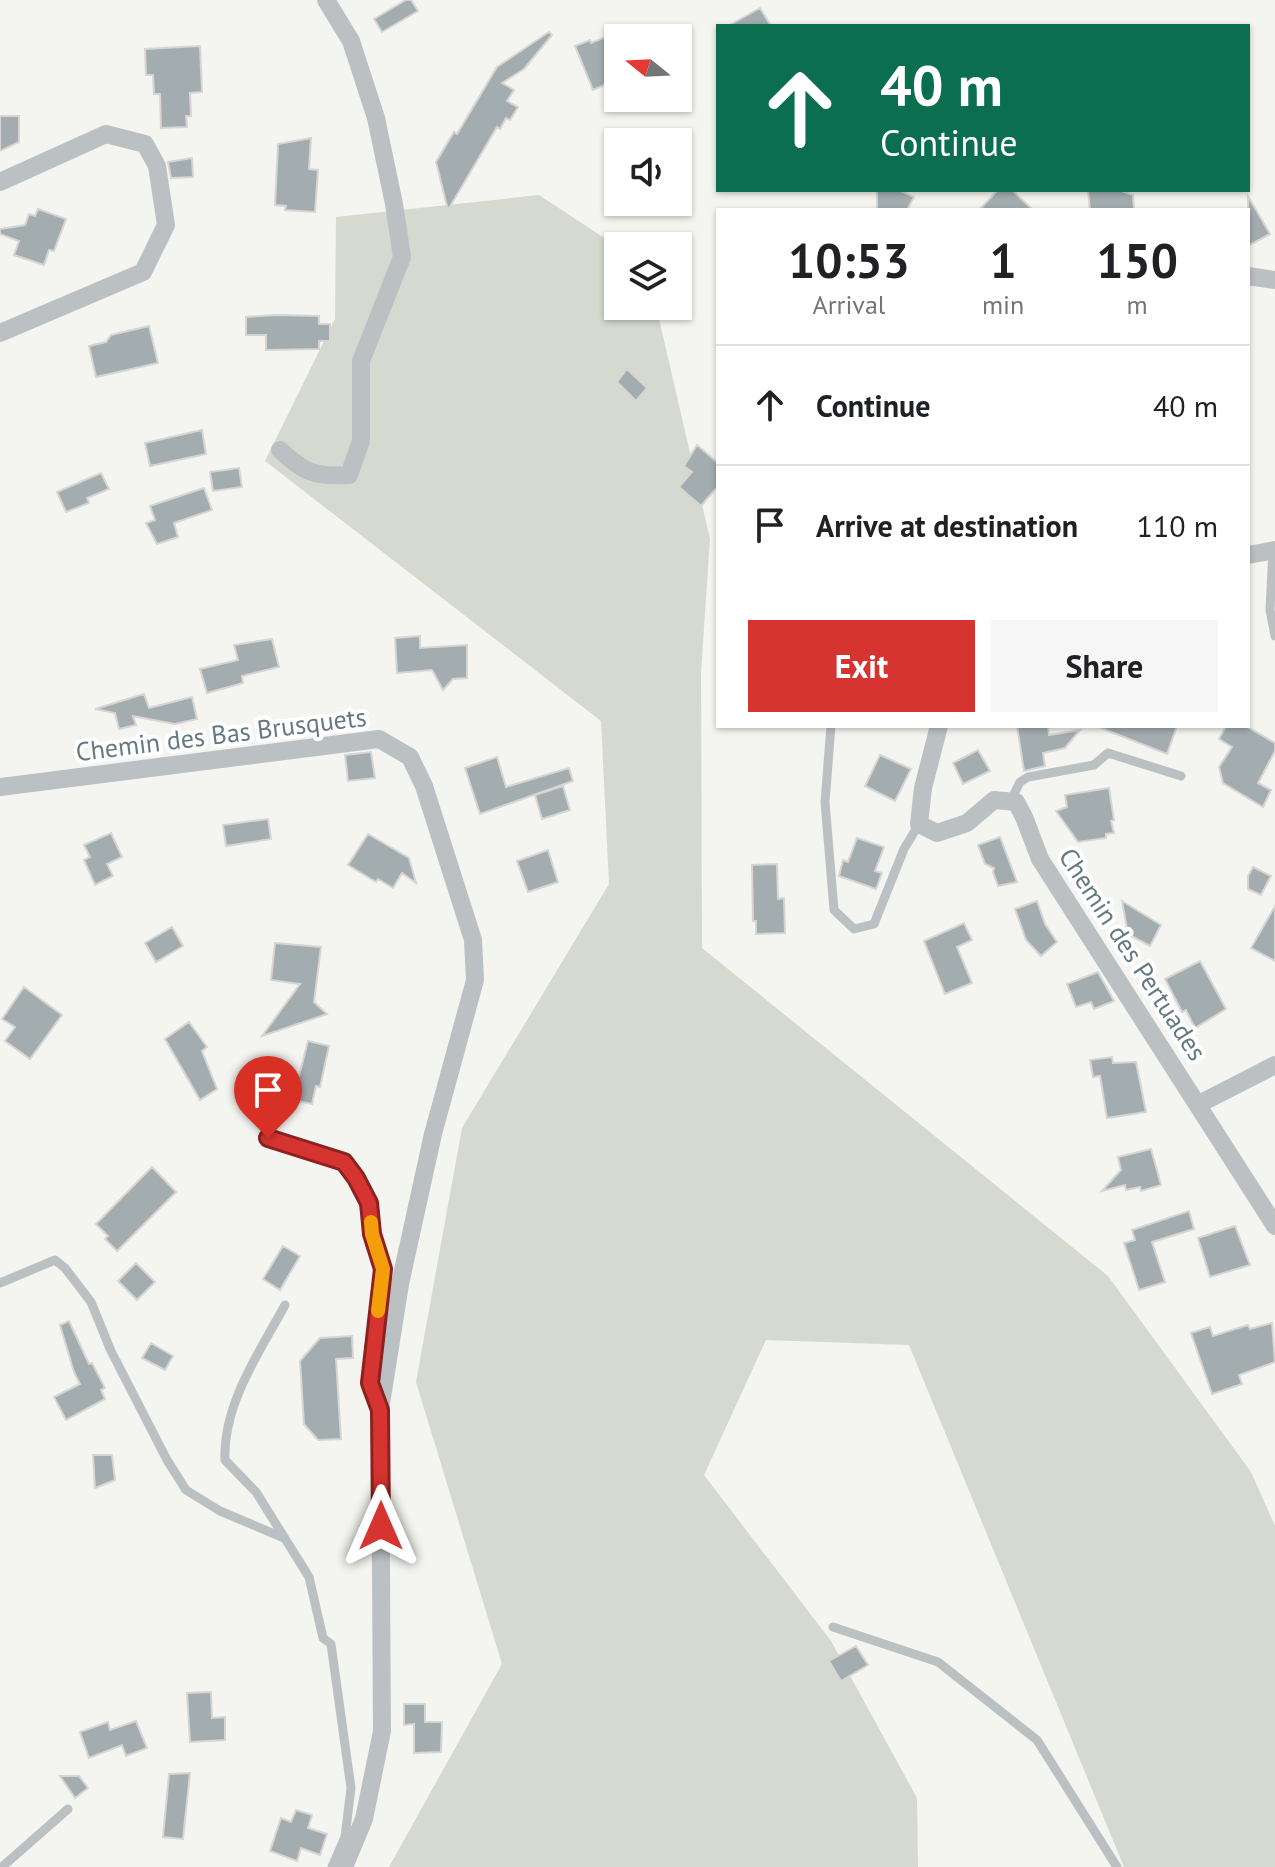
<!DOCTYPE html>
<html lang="en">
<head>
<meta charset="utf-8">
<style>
  :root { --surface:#fff; --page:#f6f6f6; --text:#202124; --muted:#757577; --line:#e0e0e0; --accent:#d63430 }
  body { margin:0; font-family:"PT Sans",sans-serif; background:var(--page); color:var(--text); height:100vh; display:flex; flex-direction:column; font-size:30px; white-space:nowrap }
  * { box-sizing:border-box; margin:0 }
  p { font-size:26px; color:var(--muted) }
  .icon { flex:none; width:44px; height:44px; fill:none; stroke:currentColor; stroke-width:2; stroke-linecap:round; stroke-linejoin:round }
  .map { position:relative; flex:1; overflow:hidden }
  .details { position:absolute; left:716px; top:208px; width:534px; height:520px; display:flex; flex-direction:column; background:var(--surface); border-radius:0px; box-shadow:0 2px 6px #0004 }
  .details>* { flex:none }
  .top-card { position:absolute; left:716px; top:24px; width:534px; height:168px; border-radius:0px; box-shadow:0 2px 6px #0004; background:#0b6e4f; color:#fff; overflow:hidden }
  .needle { width:52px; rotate:288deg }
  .buttons { position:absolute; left:604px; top:24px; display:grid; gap:16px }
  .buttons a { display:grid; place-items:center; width:88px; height:88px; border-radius:0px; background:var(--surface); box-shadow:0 2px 6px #0004; font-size:40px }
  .pin { position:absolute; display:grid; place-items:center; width:68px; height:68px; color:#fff; margin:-82px -34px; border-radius:50% 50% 50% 0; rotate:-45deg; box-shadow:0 0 8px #0007 }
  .pin .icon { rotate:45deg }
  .me { position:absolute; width:88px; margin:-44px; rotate:0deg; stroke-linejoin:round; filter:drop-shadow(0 0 6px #0008) }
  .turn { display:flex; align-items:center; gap:28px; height:168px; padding:0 32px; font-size:36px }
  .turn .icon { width:104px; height:104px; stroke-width:2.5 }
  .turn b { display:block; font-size:56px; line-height:68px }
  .eta { display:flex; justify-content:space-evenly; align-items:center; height:136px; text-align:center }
  .eta b { font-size:48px; font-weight:700; line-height:56px }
  .primary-button { display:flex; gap:16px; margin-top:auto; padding:16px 32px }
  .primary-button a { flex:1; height:92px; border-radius:0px; background:var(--accent); color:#fff; font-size:32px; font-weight:700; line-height:92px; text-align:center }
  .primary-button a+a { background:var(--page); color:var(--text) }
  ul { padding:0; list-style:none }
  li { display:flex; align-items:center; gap:24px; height:120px; padding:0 32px; border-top:2px solid var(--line) }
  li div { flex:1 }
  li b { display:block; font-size:30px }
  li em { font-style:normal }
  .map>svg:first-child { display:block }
  .green { fill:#d5d9d0 }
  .building { fill:#a3adb0; stroke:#d6d5d4; stroke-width:2 }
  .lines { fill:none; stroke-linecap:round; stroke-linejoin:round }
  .lane { stroke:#bbc1c3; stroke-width:9 }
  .street { stroke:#bbc1c3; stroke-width:18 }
  .route-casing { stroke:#8b221f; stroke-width:20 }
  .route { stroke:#d63430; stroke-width:14 }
  .slow { stroke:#f59e0b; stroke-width:14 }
  .labels { text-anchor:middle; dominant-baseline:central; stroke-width:8; stroke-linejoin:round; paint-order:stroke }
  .street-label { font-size:26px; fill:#657980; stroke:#fff }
</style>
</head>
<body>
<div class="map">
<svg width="1275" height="1867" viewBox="0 0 1275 1867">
  <rect width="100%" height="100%" fill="#f4f4f1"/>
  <path class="green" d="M 539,195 L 618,247 L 618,306 L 656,306 L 710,539 L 701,672 L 702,948 L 1108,1276 L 1251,1472 L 1275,1526 L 1275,1867 L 1124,1867 L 909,1345 L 766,1340 L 704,1475 L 831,1641 L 917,1798 L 918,1867 L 389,1867 L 502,1664 L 416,1382 L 462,1128 L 609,884 L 601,721 L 265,461 L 335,319 L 336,217 Z"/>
  <path class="building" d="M 406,0 L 411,0 L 418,11 L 382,32 L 374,19 Z
    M 760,8 L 771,26 L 728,26 Z
    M 549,32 L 552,35 L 524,69 L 502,83 L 514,90 L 507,101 L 518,107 L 510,120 L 506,118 L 500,129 L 497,127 L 448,210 L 436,162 L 454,132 L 457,134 L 497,67 Z
    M 618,32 L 618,79 L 593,90 L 575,46 L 590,40 L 591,43 Z
    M 200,46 L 202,92 L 190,93 L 191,116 L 186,116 L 187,127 L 161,128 L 160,94 L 154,94 L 153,75 L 146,75 L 145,49 Z
    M 0,116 L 19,116 L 19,142 L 0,151 Z
    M 311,138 L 309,169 L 318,170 L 315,212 L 285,210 L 286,206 L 275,205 L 278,144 Z
    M 192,158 L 193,177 L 171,178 L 168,162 Z
    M 877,190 L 899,190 L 914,197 L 907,210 L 877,210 Z
    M 998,190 L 1012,190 L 1033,210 L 979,210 Z
    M 1088,190 L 1119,190 L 1133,195 L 1134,210 L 1090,210 Z
    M 1248,196 L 1270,234 L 1248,246 Z
    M 38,209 L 66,219 L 54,251 L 49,250 L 44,265 L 14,255 L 19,241 L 0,234 L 0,229 L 25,225 L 29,214 L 35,216 Z
    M 276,315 L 319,316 L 319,324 L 330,324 L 330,341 L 319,341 L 319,349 L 266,350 L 266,335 L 246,335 L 246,317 Z
    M 149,326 L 158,363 L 96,377 L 89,346 L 106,342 L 111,335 Z
    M 627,369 L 647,388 L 636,401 L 617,382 Z
    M 202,430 L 206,454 L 150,466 L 145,443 Z
    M 697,445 L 718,463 L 718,486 L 701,506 L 679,487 L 692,472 L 684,466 Z
    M 239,468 L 242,487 L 213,491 L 210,472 Z
    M 101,473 L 109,489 L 87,498 L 89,503 L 66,512 L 57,492 Z
    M 204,488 L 212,510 L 174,523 L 178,537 L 157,544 L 146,523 L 155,520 L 150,506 Z
    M 420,636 L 420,648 L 467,645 L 467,678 L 453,679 L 443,690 L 432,670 L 397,673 L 395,638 Z
    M 272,639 L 279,667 L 242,676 L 243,683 L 207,693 L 200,669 L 238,660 L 234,645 Z
    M 144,694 L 149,708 L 192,697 L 197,719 L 175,724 L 133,716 L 136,725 L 119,729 L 115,713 L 95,709 Z
    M 1017,726 L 1048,726 L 1049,735 L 1080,730 L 1065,748 L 1043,753 L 1045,766 L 1024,771 Z
    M 1096,726 L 1177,726 L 1167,754 Z
    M 1226,726 L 1246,726 L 1275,743 L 1275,751 L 1258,783 L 1271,790 L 1263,807 L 1223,783 L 1219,767 L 1232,747 L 1219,739 Z
    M 978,750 L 990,771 L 963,784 L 953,763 Z
    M 371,752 L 375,778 L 348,781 L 345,755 Z
    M 880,755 L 911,769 L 895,801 L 865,786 Z
    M 497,757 L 506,787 L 569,768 L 573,781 L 480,814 L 465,768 Z
    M 563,786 L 570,810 L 542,819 L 535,795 Z
    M 1109,788 L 1114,820 L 1111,821 L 1114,833 L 1106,834 L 1106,838 L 1078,842 L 1056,811 L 1067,807 L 1065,795 Z
    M 268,819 L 271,839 L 226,846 L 223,825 Z
    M 111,833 L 122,857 L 107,864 L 113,876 L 95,885 L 84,860 L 90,857 L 84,845 Z
    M 368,834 L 409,858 L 416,883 L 402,873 L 393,888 L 378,879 L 376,882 L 348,865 Z
    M 1000,837 L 1017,882 L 998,886 L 993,872 L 994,868 L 985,864 L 978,845 Z
    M 857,838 L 884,847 L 875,871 L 882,873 L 876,889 L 839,876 L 843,860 L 848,862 Z
    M 548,850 L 558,882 L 528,892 L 517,861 Z
    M 777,864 L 778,899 L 784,898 L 785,933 L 756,934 L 756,921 L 753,921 L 752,865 Z
    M 1253,867 L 1271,876 L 1261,895 L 1248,889 L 1248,876 Z
    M 1037,901 L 1045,924 L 1057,942 L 1041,956 L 1026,940 L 1015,909 Z
    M 1122,901 L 1161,925 L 1150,946 L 1128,934 Z
    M 1275,906 L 1275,961 L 1251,948 Z
    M 964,923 L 972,940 L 957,947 L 972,983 L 945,994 L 924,941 Z
    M 172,927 L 183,946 L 156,962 L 145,943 Z
    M 275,943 L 321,947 L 314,1002 L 327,1014 L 262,1036 L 300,984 L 271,980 Z
    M 1200,961 L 1226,1009 L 1195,1028 L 1186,1010 L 1182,1012 L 1165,979 Z
    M 1098,972 L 1114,1001 L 1094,1009 L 1091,1002 L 1076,1007 L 1067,984 Z
    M 24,987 L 62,1015 L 30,1059 L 5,1041 L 15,1027 L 2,1019 Z
    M 189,1022 L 207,1047 L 202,1051 L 217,1089 L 200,1100 L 165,1039 Z
    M 308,1041 L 329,1046 L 320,1087 L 316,1086 L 312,1104 L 293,1100 Z
    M 1112,1057 L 1113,1063 L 1136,1062 L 1146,1112 L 1107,1118 L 1100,1076 L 1093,1077 L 1090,1060 Z
    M 1151,1149 L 1161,1185 L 1141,1191 L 1140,1187 L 1126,1190 L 1125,1185 L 1102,1191 L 1121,1170 L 1118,1157 Z
    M 152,1167 L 176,1192 L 117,1251 L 105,1239 L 108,1236 L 96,1224 Z
    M 1189,1211 L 1194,1229 L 1152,1242 L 1165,1282 L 1139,1290 L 1124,1243 L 1135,1240 L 1132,1230 Z
    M 1235,1226 L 1250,1265 L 1210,1277 L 1198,1238 Z
    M 283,1246 L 300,1256 L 280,1290 L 263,1279 Z
    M 136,1263 L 155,1282 L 137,1300 L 118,1281 Z
    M 69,1321 L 89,1364 L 92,1363 L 105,1388 L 101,1390 L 105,1399 L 66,1420 L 54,1397 L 80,1384 L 74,1372 L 60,1325 Z
    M 1272,1323 L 1275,1362 L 1239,1375 L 1242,1384 L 1212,1394 L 1191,1333 L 1210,1327 L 1213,1336 L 1248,1325 L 1250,1329 Z
    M 352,1336 L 353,1358 L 336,1359 L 341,1439 L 318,1440 L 304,1424 L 300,1361 L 320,1338 Z
    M 151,1343 L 173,1356 L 165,1370 L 142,1358 Z
    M 93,1455 L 112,1455 L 115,1480 L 95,1488 Z
    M 856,1646 L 868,1665 L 841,1681 L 829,1661 Z
    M 211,1692 L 212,1718 L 225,1717 L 225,1740 L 190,1742 L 187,1693 Z
    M 404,1704 L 425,1704 L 425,1722 L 442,1722 L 441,1752 L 414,1753 L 414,1724 L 404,1725 Z
    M 136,1721 L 147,1748 L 126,1756 L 122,1745 L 89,1758 L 80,1732 L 108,1722 L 110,1730 Z
    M 190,1773 L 183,1839 L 163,1837 L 169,1774 Z
    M 60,1776 L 79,1776 L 88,1788 L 75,1798 Z
    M 296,1810 L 312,1815 L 308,1828 L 327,1834 L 320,1855 L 301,1848 L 297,1861 L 270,1851 L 281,1818 L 291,1822 Z"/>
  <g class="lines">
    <path class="lane" d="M 1273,550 L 1270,610 L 1275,636
      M 831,726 L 825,802 L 834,910 L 854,929 L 874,924 L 904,849 L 919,824
      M 1010,802 L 1020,782 L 1028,777 L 1094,765 L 1108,753 L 1181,776
      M 268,1138 L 344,1162 L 356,1178 L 369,1203 L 372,1234 L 383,1269 L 370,1383 L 378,1403
      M 0,1283 L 55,1260 L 65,1268 L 91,1302 L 111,1351 L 167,1460 L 186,1490 L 220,1511 L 284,1538
      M 285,1305 C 259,1353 223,1404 225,1460 L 256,1492 L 309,1577 L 323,1638 L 331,1644 L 351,1788 L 345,1837 L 332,1867
      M 833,1627 L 938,1662 L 1037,1740 L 1117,1867
      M 2,1867 L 68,1809"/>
    <path class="street" d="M 0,182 L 106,134 L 145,144 L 157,166 L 166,225 L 143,272 L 0,333
      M 1248,276 L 1275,280
      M 280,450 C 304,473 316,477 349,475 L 361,441 L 361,361 L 402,257 L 394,204 L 376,118 L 351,41 L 326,0
      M 1248,555 L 1275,550
      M 939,726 L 923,788 L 919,824 L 937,833 L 967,823 L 994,800 L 1016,802 L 1024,817 L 1040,859 L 1275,1226
      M 0,787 L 379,739 L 410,757 L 424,786 L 473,940 L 475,980 L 433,1134 L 400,1284 L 380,1410 L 382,1731 L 364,1819 L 344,1867
      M 1199,1104 L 1275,1065"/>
  </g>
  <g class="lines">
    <g class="route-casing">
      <path id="route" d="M 268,1138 L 344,1162 L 356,1178 L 369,1203 L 372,1234 L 383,1269 L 370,1383 L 380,1410 L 381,1526"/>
    </g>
    <use href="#route" class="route"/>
    <path class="slow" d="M 371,1222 L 372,1234 L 383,1269 L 378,1311"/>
  </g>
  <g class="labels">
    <g class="street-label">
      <text transform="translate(221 734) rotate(-7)">Chemin des Bas Brusquets</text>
      <text transform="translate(1133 954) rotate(57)">Chemin des Pertuades</text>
    </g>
  </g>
</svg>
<div class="buttons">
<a><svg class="needle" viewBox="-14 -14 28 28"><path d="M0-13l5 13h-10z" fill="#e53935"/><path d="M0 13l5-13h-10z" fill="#757577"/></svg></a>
<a><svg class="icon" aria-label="sound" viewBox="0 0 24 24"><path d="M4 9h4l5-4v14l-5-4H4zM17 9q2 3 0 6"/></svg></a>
<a><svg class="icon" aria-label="layers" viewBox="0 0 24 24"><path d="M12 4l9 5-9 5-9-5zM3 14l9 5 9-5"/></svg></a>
</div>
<div class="pin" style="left:268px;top:1138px;background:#d93025"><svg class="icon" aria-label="arrive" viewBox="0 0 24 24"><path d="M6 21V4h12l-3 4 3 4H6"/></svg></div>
<svg class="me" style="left:381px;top:1526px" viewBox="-20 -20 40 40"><path d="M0-17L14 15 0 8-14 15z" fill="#d63430" stroke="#fff" stroke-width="4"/></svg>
<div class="top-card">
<div class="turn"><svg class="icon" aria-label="ahead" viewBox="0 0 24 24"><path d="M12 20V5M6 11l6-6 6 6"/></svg><div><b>40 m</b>Continue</div></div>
</div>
<section class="details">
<div class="eta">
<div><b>10:53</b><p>Arrival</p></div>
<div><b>1</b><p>min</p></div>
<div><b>150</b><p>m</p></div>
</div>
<ul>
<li><svg class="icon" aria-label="ahead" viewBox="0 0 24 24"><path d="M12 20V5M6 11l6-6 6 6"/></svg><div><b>Continue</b></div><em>40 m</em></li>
<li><svg class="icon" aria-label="arrive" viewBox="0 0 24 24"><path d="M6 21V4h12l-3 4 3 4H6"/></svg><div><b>Arrive at destination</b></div><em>110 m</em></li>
</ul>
<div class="primary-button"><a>Exit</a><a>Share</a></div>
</section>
</div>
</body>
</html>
